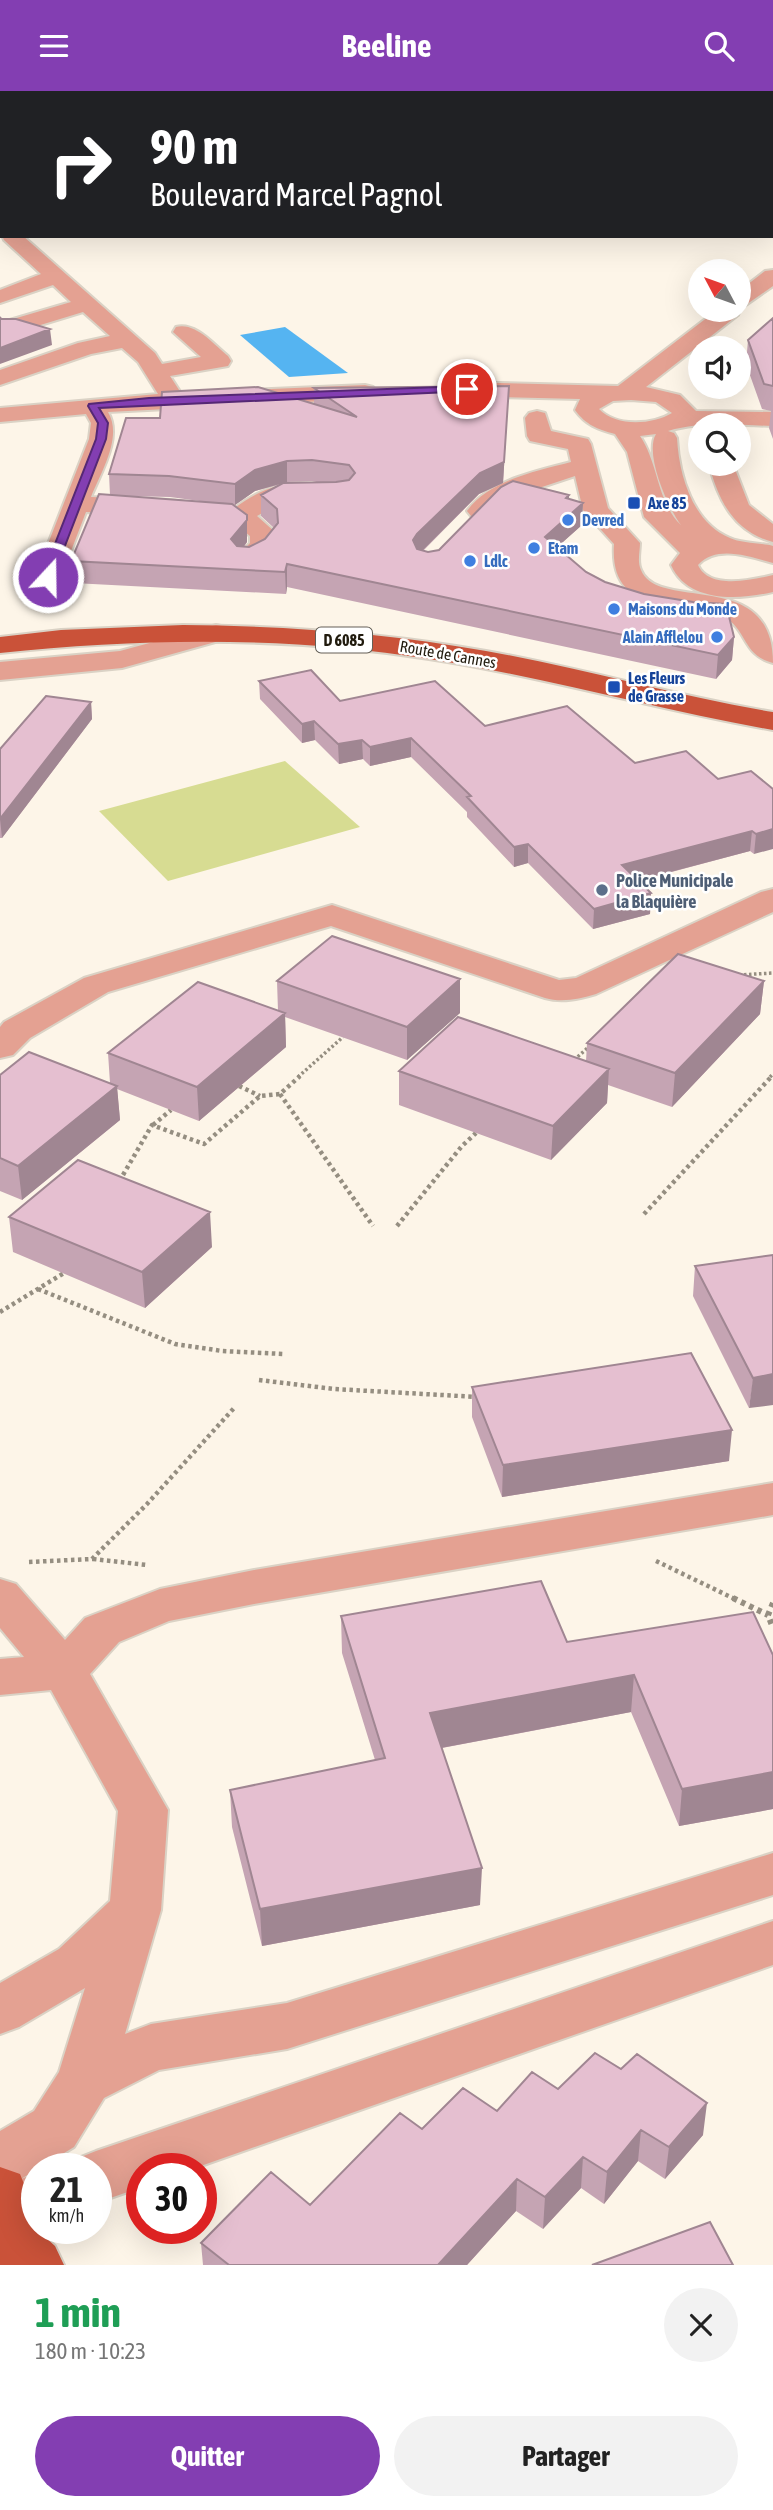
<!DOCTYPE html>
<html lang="fr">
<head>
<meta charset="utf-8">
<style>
  :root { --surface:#fff; --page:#f2f2f2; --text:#222; --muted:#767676; --accent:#833eb2 }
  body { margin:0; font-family:"Asap Condensed",sans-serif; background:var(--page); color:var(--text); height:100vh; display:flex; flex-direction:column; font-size:26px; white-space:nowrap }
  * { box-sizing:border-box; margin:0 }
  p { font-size:23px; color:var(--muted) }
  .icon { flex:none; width:38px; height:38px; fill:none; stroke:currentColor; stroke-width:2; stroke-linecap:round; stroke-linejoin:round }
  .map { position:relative; height:2174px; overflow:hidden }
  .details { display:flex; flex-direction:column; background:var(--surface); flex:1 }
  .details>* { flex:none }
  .top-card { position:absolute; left:0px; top:0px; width:774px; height:147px; box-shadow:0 7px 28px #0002; background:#202124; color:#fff; overflow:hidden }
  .needle { width:46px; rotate:311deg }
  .tools { position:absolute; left:688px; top:168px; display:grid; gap:14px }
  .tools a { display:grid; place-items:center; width:63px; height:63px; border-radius:50%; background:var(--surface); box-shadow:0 7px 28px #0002; font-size:35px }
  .speed { position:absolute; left:21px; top:2062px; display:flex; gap:14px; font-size:35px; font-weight:700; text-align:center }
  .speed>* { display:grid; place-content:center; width:91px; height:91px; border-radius:50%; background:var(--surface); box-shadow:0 7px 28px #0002; line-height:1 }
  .speed small { font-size:18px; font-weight:400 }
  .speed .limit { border:10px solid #d22; background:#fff; color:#111 }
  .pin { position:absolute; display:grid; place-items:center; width:60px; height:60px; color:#fff; margin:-30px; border:4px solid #fff; border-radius:50%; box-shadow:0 2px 7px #0007 }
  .me { position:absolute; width:77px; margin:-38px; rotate:21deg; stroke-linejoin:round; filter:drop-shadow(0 0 5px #0008) }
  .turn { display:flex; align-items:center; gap:24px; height:147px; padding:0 35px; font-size:32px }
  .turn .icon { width:91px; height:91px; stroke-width:2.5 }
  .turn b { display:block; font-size:49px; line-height:60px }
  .round { display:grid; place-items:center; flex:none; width:74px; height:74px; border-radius:37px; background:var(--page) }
  .headline { display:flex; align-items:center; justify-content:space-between; height:119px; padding:0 35px }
  h1 { font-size:42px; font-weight:700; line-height:52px; color:#1e9e55 }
  .cta { display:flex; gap:14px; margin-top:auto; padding:14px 35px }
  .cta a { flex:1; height:80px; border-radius:42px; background:var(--accent); color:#fff; font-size:28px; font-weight:700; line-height:80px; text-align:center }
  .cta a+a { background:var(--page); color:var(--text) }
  header { display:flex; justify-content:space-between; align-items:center; height:91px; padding:0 35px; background:var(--accent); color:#fff; font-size:32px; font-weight:700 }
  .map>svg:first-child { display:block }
  .green { fill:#d7dc92 }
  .water { fill:#55b4f1 }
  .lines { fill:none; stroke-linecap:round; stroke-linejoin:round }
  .minor-casing { stroke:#dad2c5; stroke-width:4 }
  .major-casing { stroke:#dad2c5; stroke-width:4 }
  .path-far2 { stroke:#958e81; stroke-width:3.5; stroke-dasharray:2.5 2.5; stroke-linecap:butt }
  .path-far1 { stroke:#958e81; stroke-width:4.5; stroke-dasharray:3.5 3.5; stroke-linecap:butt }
  .path { stroke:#958e81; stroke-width:6; stroke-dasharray:4.5 4.5; stroke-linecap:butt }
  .minor { fill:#e4a192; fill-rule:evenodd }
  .major { fill:#ca5239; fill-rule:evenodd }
  .wall { fill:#c5a4b3; fill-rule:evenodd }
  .shaded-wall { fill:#a08692 }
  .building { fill:#e5bfd0; stroke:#a08692; stroke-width:2 }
  .route { fill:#833eb2; stroke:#552874; stroke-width:2 }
  .transit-dot { fill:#1a4fb4; stroke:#fff; stroke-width:2.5 }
  .shop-dot { fill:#3f7fe0; stroke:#fff; stroke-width:2.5 }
  .service-dot { fill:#5c6f8a; stroke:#fff; stroke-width:2.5 }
  .labels { text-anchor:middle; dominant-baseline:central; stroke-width:5; stroke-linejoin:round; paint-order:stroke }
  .far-transit-label { font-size:16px; font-weight:bold; fill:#164399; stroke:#fff; text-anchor:start }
  .far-shop-label { font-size:16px; font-weight:bold; fill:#366cbe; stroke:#fff; text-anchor:start }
  .shield { fill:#fff; stroke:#645f56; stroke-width:2 }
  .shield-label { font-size:16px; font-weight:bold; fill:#211b0e }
  .far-street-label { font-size:16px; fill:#211b0e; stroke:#fff }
  .service-label { font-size:18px; font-weight:bold; fill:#4e5e75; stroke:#fff; text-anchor:start }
</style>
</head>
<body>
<header><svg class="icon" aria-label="menu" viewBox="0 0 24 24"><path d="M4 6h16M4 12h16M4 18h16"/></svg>Beeline<svg class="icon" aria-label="search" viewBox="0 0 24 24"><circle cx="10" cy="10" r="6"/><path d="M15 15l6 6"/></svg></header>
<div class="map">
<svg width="773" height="2174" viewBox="0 0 773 2174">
  <rect width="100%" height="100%" fill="#fdf5e8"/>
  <path class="green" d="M 285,670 L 360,736 L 168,790 L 99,720 Z"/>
  <path class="water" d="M 285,236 L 348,282 L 289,286 L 240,244 Z"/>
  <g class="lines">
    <g class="minor-casing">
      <path id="minor" d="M 724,0 L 742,0 L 722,2 Z
        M 772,78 L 773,78 L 773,90 L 772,90 Z
        M 2,144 L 23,145 L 155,262 L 162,273 L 201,266 L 173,241 L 176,236 C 196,231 214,254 228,265 L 231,270 L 228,275 L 170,285 L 181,302 L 365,294 L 373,296 L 377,301 L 373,306 L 365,308 L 108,321 C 123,346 101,381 91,406 L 170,409 L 235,417 C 259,398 290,387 320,395 L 324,400 L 320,405 L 287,408 L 257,425 L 276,442 L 276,454 C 266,468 255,479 238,475 L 234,469 L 250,452 L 250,445 L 234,432 L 170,425 L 86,421 L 61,486 L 58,492 L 48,494 L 38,492 L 35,486 L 89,348 L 91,332 L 86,323 L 0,331 L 0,317 L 158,303 L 138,271 L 122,257 L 91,263 L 0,294 L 0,279 L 78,252 L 110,245 L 83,221 L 11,243 L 3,241 L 0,236 L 3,231 L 71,211 L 53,194 L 0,212 L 0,199 L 41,183 L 4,149 Z
        M 773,179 L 773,195 L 740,218 L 738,224 L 646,296 L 680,304 L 696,320 L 773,321 L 773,335 C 738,334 702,330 668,340 L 674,342 L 677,347 C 679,385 693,432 730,447 C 740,452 761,452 773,455 L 773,472 C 750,466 717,453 698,474 C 709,499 752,489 773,484 L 773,501 C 738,509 688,512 671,474 L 680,462 L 644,426 L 627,361 L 615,343 C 597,338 586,334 575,319 L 580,308 L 456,305 L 448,303 L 444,298 L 448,293 L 456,291 L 618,295 L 717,219 L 738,219 L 738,201 L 765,180 ZM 631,309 L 656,311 L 672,322 C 652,334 616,336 599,318 L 613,310 ZM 656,343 C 644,363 668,417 681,434 C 657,412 659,373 640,345 Z
        M 537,320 L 545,322 L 551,340 L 588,348 L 591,353 L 608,417 L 640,452 C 640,460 637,471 641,479 C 658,522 773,475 773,572 C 742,564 748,539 724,526 C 680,503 609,529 614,453 L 583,419 L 575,385 L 524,402 L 489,425 L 480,428 L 471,425 L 467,420 C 489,389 537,380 571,371 L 568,358 L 530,350 L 527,345 L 525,327 L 529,322 Z
        M 709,373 L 733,373 L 749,414 L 773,433 L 773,451 C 734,441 718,409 709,373 Z
        M 216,534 L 226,536 L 230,542 L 226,548 L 122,577 L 0,589 L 0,571 L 120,560 Z
        M 773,798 L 773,821 L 596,903 C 579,908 562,912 545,907 L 331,835 L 108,901 L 30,947 L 13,964 L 0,967 L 0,936 L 4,931 L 84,887 L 332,814 L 559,889 L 576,887 L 761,801 Z
        M 773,1392 L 773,1424 L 254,1513 L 169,1530 L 119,1551 L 90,1583 L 168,1719 L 161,1819 L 125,1943 L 151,1933 L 287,1912 L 773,1762 L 773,1804 L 287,1958 L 159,1979 L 104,2007 L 74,2056 L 21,2088 L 37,2082 L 37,2135 L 7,2147 L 0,2144 L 0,2096 L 8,2093 L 0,2096 L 0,2040 L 34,2020 L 59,1981 L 85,1897 L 19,1936 L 0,1943 L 0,1892 L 59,1858 L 110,1810 L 118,1720 L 51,1599 L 0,1604 L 0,1568 L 24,1566 L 0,1537 L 0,1488 L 16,1493 L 65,1549 L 85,1527 L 160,1498 L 254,1479 Z
        M 773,1830 L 773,1874 L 195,2077 L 142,2077 L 142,2096 L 96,2112 L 96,2077 L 71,2077 L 76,2068 L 96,2060 Z"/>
    </g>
    <g class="major-casing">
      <path id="major" d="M 183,534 C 285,535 385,542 486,560 C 582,577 676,605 773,621 L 773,639 C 658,619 545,586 429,568 C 287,545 143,547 0,562 L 0,546 L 61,539 Z
        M 0,2076 L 20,2083 L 37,2125 L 37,2137 L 41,2137 L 44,2145 L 55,2155 L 64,2174 L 0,2174 Z"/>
    </g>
    <path class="path-far2" d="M 739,884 L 773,882
      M 574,969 L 591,954
      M 298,986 L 343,946
      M 770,986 L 773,983"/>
    <path class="path-far1" d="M 239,995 L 260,1005
      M 280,1003 L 373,1135
      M 153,1034 L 171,1019
      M 123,1084 L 152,1034 L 204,1053 L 260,1005 L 280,1003 L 300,985
      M 644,1123 L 772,985
      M 397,1135 L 462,1055 L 476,1042
      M 38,1198 L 175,1253 L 222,1260 L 283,1263
      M 0,1221 L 64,1182
      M 259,1289 L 334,1298 L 478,1306
      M 93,1468 L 147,1474
      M 656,1470 L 737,1509
      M 29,1471 L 92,1468 L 147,1413 L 235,1316"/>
    <path class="path" d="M 733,1507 L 768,1524
      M 773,1512 L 768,1524 L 773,1537"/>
    <use href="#minor" class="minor"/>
    <use href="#major" class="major"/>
  </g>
  <path class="wall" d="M 598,0 L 651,0 L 650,2 L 598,2 Z
    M 772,0 L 773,0 L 773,76 L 772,76 Z
    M 773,227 L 773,348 L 769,337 L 771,320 L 762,318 L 746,273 L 748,249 Z
    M 509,295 L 503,392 L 479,403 L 423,460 L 428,461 L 439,459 L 569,404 L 569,408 L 582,434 L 557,456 L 586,481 L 605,491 L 734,546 L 732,569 L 716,588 L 287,496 L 286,503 L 73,492 L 71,470 L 110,404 L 109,383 L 160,327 L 314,313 L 314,297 ZM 312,390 L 321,392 L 284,392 L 287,391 ZM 281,393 L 261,404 L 261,425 L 274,437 L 265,448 L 249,456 L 244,456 L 247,451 L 234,414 L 235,414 L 255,400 ZM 126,405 L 170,406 L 207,411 Z
    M 259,590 L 340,610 L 485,635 L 635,672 L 773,698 L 754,763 L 750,760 L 638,790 L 651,802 L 650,823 L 593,838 L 528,772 L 514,776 L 467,726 L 467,721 L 411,666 L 370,675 L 363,668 L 339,673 L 315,649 L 302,652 L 260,608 Z
    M 91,611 L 92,628 L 2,747 L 0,747 L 0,658 Z
    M 460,888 L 460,922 L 407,969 L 285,926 L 286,956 L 199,1030 L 117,998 L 120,1029 L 22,1109 L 0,1100 L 0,984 L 110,992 L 108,962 L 278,920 L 277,890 Z
    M 764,890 L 760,923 L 672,1016 L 608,994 L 607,1012 L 551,1069 L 399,1014 L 399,980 L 586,970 L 587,952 Z
    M 9,1126 L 212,1156 L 145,1217 L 13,1161 Z
    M 773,1164 L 749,1317 L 693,1205 L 695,1175 Z
    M 472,1296 L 729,1370 L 502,1406 L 472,1326 Z
    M 341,1525 L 567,1551 L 773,1564 L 773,1718 L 679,1735 L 631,1621 L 442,1657 L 480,1814 L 262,1855 L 232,1736 L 230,1699 L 375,1669 L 342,1562 Z
    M 558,1998 L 703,2044 L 665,2088 L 638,2070 L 604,2113 L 581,2097 L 543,2138 L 516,2120 L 467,2174 L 203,2174 L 201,2152 L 310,2114 L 422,2038 L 497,2020 Z"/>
  <path class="shaded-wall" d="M 50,238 L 52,254 L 0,273 L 0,257 Z
    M 509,295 L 503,392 L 479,403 L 417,465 L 413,449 Z
    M 287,370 L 287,391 L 255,400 L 235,414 L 235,393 L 255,379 Z
    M 569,404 L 568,425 L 583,412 L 582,434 L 544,468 L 545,446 L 566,407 Z
    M 247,424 L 247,451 L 232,470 L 231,448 Z
    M 287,473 L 287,496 L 286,503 L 285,481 Z
    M 734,546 L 732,569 L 716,588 L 718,564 Z
    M 91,611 L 92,628 L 2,747 L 0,728 Z
    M 314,630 L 315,649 L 302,652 L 302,633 Z
    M 411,647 L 411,666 L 370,675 L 370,656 Z
    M 362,649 L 363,668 L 339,673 L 338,653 Z
    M 773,738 L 773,758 L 754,763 L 756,743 Z
    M 752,740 L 750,760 L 621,794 L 622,774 Z
    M 528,753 L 528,772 L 514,776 L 514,756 Z
    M 651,802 L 650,823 L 593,838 L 594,818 Z
    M 460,888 L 460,922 L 407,969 L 407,936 Z
    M 764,890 L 760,923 L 672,1016 L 675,982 Z
    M 285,922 L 286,956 L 199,1030 L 197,996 Z
    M 609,978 L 607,1012 L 551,1069 L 553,1035 Z
    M 117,995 L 120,1029 L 22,1109 L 18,1075 Z
    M 210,1121 L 212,1156 L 145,1217 L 142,1181 Z
    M 773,1283 L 773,1314 L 749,1317 L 753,1287 Z
    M 732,1339 L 729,1370 L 502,1406 L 503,1374 Z
    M 634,1584 L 631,1621 L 430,1659 L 430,1622 Z
    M 773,1681 L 773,1718 L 679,1735 L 682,1698 Z
    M 482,1777 L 480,1814 L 262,1855 L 260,1818 Z
    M 707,2012 L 703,2044 L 665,2088 L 669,2056 Z
    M 641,2039 L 638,2070 L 604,2113 L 607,2081 Z
    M 583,2066 L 581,2097 L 543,2138 L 545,2106 Z
    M 517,2088 L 516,2120 L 467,2174 L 438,2174 Z"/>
  <path class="building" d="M 23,0 L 422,0 L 438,2 L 17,2 Z
    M 616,0 L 643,0 L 642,2 Z
    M 773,2 L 773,55 L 772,55 L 772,3 Z
    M 0,7 L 2,7 L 2,86 L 0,85 Z
    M 0,226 L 1,228 L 16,228 L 50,238 L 0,257 Z
    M 773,227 L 773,295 L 764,293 L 748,249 Z
    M 509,295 L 504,371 L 480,382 L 417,443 L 413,449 L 417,458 L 428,461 L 439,459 L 501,396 L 513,390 L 569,404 L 566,407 L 583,412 L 545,446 L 586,481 L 605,491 L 644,503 L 693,511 L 726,513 L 734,546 L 718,564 L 287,473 L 285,481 L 71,470 L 99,403 L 232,413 L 247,424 L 247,429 L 231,448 L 237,455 L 249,456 L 265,448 L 278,432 L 277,418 L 261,404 L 283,392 L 336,391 L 349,389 L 355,382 L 349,374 L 312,369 L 287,370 L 255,379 L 235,393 L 169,385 L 109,383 L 126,327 L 160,327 L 162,301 L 258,296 L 357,326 L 314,297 Z
    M 311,579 L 340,610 L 435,590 L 485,635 L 567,615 L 635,672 L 686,660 L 718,688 L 751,680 L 773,698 L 773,738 L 756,743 L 752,740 L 622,774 L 651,802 L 594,818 L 528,753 L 514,756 L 467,706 L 471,705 L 411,647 L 370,656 L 362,649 L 338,653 L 314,630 L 302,633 L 259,590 Z
    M 46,605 L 91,611 L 0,728 L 0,658 Z
    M 332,845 L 460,888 L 407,936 L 277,890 Z
    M 678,863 L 764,890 L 675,982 L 587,952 Z
    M 198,891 L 285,922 L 197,996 L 108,962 Z
    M 458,926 L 609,978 L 553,1035 L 399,980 Z
    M 29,961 L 117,995 L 18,1075 L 0,1067 L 0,984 Z
    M 78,1069 L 210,1121 L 142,1181 L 9,1126 Z
    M 773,1164 L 773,1283 L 753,1287 L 695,1175 Z
    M 691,1262 L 732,1339 L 503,1374 L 472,1296 Z
    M 541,1490 L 567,1551 L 753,1521 L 773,1564 L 773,1681 L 682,1698 L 634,1584 L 430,1622 L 482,1777 L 260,1818 L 230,1699 L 385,1667 L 341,1525 Z
    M 595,1962 L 621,1978 L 637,1963 L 707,2012 L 669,2056 L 641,2039 L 607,2081 L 583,2066 L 545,2106 L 517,2088 L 438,2174 L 229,2174 L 201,2152 L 271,2081 L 310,2114 L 400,2022 L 422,2038 L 463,1997 L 497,2020 L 532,1981 L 558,1998 Z
    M 710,2131 L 733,2174 L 592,2174 Z"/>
  <path class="route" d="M 467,295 L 472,298 L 471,300 L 99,317 L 108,332 L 106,348 L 53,486 L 48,490 L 42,486 L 96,348 L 98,332 L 88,315 L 89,313 L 149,307 Z"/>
  <g class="transit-dot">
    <rect x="627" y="405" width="14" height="14" rx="3.5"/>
    <rect x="607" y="589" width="14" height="14" rx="3.5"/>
  </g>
  <g class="shop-dot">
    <circle cx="568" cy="429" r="7"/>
    <circle cx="534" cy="457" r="7"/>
    <circle cx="470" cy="470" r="7"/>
    <circle cx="614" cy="518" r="7"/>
    <circle cx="717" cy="546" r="7"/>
  </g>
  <circle class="service-dot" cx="602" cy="799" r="7"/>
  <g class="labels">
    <g class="far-transit-label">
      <text x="648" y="412">Axe 85</text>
      <text x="628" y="587">Les Fleurs<tspan x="628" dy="18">de Grasse</tspan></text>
    </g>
    <g class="far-shop-label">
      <text x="582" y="429">Devred</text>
      <text x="548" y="457">Etam</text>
      <text x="484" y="470">Ldlc</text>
      <text x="628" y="518">Maisons du Monde</text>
      <text x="703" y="546" text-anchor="end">Alain Afflelou</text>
    </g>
    <rect class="shield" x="316" y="536.5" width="56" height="25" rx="5"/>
    <g class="shield-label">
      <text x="344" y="549">D 6085</text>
    </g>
    <g class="far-street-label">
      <text transform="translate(448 563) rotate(10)">Route de Cannes</text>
    </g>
    <g class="service-label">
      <text x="616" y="789">Police Municipale<tspan x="616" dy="21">la Blaquière</tspan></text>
    </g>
  </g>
</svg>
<div class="tools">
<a><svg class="needle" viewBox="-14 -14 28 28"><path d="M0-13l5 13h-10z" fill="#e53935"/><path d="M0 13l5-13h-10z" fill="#767676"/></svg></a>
<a><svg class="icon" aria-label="sound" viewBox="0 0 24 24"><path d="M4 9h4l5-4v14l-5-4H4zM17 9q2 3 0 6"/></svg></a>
<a><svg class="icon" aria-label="search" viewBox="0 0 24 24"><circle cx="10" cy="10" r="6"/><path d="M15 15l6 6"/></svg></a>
</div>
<div class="speed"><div>21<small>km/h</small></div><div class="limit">30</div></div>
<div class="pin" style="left:467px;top:298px;background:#d93025"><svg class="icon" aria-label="arrive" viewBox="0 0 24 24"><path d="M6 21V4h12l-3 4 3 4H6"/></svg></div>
<svg class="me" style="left:48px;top:486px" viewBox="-20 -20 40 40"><circle r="17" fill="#833eb2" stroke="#fff" stroke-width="3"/><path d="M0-11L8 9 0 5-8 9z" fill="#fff"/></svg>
<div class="top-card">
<div class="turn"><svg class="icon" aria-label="right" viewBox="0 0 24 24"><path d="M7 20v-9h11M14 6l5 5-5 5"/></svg><div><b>90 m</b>Boulevard Marcel Pagnol</div></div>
</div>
</div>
<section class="details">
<div class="headline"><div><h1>1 min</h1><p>180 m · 10:23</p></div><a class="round"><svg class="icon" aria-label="close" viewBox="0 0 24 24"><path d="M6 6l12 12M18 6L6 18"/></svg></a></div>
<div class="cta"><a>Quitter</a><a>Partager</a></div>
</section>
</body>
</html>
